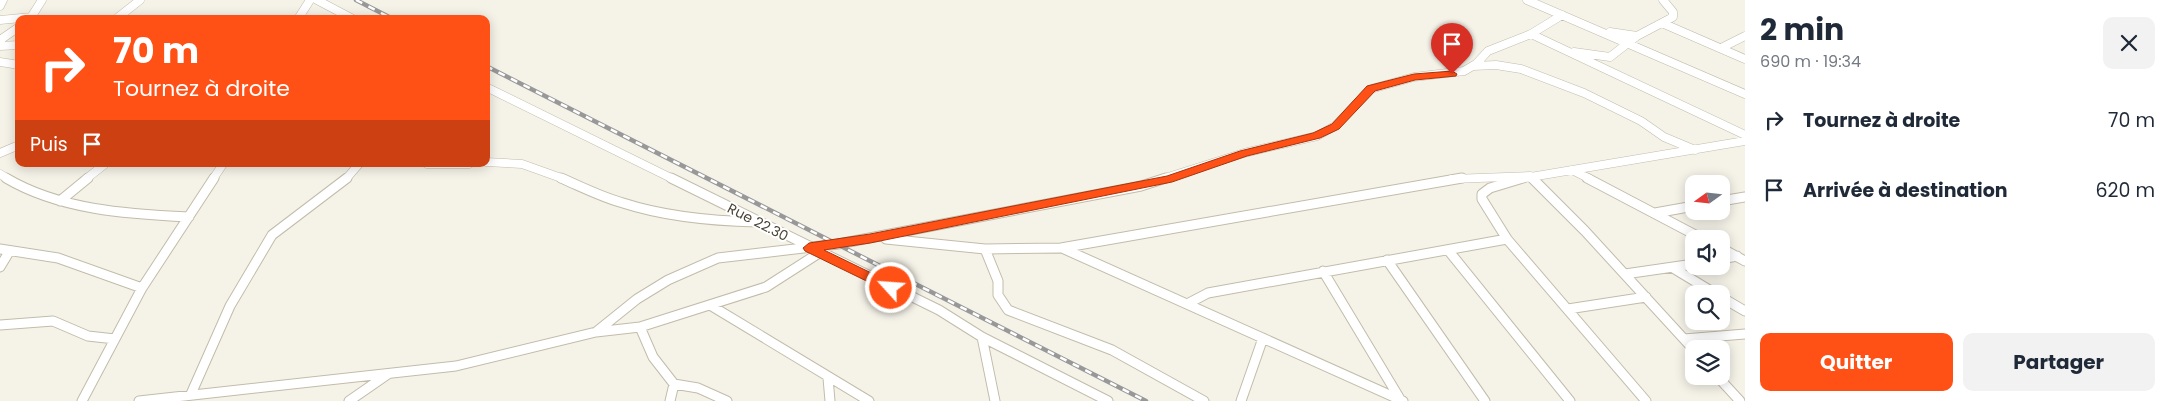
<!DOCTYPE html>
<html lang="fr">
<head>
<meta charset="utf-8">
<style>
  :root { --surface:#fff; --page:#f2f2f3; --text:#1f2937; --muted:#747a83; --accent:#ff5016 }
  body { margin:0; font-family:Poppins,sans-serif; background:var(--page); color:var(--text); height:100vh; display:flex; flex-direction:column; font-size:19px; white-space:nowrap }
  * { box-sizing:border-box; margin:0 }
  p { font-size:16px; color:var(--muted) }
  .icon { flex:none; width:28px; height:28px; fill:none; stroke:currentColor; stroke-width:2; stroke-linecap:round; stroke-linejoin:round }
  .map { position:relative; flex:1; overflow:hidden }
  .sheet { display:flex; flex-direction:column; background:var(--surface); width:425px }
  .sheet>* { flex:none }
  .hud { position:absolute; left:15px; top:15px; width:475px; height:152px; border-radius:10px; box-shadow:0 2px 12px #0003; background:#ff5016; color:#fff; overflow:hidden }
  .needle { width:32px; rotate:255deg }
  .tools { position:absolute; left:1685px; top:175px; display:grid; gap:10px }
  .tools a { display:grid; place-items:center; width:45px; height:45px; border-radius:10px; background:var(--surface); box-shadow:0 2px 12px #0003; font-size:25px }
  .pin { position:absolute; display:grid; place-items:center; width:42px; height:42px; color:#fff; margin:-51px -21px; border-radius:50% 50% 50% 0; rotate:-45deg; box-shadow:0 0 5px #0007 }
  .pin .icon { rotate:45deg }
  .me { position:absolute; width:55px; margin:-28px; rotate:296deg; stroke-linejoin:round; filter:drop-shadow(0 0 4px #0008) }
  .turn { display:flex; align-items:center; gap:18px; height:105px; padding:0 15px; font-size:22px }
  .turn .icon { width:65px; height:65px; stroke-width:2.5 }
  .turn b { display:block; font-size:35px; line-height:42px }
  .then { display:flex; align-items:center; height:48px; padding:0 15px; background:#0003; gap:10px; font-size:19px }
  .round { display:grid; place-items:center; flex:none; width:52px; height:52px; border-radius:10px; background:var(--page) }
  .headline { display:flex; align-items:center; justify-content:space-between; height:85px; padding:0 15px }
  h1 { font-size:30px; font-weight:700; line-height:38px }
  .cta { display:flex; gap:10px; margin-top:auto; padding:10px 15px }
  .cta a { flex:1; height:58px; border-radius:10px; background:var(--accent); color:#fff; font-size:20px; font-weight:700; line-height:58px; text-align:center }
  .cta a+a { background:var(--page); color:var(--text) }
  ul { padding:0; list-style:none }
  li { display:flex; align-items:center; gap:15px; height:70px; padding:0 15px }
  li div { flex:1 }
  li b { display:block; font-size:19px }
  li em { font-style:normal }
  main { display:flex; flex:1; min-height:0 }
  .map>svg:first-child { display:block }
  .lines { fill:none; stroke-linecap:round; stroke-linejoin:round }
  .minor-far1-casing { stroke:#c2bcaa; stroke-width:9 }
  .minor-casing { stroke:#c2bcaa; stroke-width:11 }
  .minor-far1 { stroke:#fff; stroke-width:8 }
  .minor { stroke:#fff; stroke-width:9 }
  .rail-casing { stroke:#989898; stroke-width:4.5 }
  .rail { stroke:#fff; stroke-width:2.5; stroke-dasharray:7; stroke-linecap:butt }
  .route { fill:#ff5016; stroke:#a6340e }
  .labels { text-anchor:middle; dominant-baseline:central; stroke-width:4; stroke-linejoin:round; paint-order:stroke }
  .street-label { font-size:14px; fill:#4a4436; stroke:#fff }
</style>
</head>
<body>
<main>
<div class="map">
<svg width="1745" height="401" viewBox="0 0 1745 401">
  <rect width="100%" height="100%" fill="#f5f3e8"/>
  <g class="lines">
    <g class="minor-far1-casing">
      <path id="minor-far1" d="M 317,0 L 353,19
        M 1527,0 L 1745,94
        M 0,6 L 3,0
        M 30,19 L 42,0
        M 116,19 L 140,0
        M 298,19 L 310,0
        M 0,20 L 32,17
        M 1662,23 L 1745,59
        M 1610,32 L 1637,36
        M 1531,34 L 1745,135
        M 0,40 L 19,27
        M 0,46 L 19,45
        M 1721,48 L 1745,36
        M 1574,52 L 1610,57 L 1637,36 L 1673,17 L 1673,12 L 1663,0
        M 0,62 L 19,65
        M 1473,66 L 1496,65 L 1521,69 L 1584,93 L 1641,121 L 1664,137 L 1695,150
        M 486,87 L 673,179
        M 0,153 L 19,145
        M 486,162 L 522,164 L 564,179
        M 427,164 L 469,164
        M 1572,170 L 1590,179
        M 0,174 L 8,179
        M 86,179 L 105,164
        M 213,179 L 223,164
        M 346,179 L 359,164
        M 1162,179 L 1244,153 L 1317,136 L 1335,126 L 1371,89 L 1414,77 L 1464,71 L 1476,64 L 1488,51 L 1531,34 L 1562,15
        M 1452,179 L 1530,176 L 1533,179
        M 1519,179 L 1745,141"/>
    </g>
    <g class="minor-casing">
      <path id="minor" d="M 6,178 C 60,210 127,214 189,217
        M 561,178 C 582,187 601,197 623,203 C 666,217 712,221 757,222
        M 671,178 L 939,310 L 982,337 L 1108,401
        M 1523,178 L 1490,188 L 1482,194 L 1482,199 L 1507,239 L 1646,401
        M 1532,178 L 1585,231 L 1694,350
        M 1587,178 L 1703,239
        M 60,201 L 88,178
        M 1721,201 L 1745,197
        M 1655,213 L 1694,206
        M 886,239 L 985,249 L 1061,248 L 1462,178
        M 1062,248 L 1403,401
        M 1721,248 L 1745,261
        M 0,249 L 58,258 L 142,288
        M 985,249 L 998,281 L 998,295 L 1008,310 L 1112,350 L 1204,401
        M 1448,250 L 1570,401
        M 1721,259 L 1737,256
        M 1387,260 L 1485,401
        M 0,267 L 9,252
        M 1673,268 L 1716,294
        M 1323,271 L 1400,399
        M 1625,274 L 1694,264
        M 1721,297 L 1745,311
        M 1187,304 L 1208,293 L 1507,239
        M 710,305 L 869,401
        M 1568,309 L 1646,297
        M 0,325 L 53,321 L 88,336 L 115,339
        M 640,327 L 653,357 L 674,384
        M 596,332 L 637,299 L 668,280 L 718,258 L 838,244 L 1141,186 L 1166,178
        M 982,337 L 995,401
        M 1684,339 L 1745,334
        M 1717,376 L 1740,401
        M 828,378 L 830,401
        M 191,394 L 230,306 L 272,235 L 347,178
        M 82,401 L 142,288 L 214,178
        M 139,401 L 456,366 L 596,332 L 640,327 L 766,287 L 819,253
        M 349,401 L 388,374
        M 670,401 L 674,384 L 698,388 L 727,401
        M 1241,401 L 1263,338"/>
    </g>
    <use href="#minor-far1" class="minor-far1"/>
    <use href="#minor" class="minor"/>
    <g class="rail-casing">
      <path id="rail" d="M 356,0 L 393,19
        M 486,66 L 1146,401"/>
    </g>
    <use href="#rail" class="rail"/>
  </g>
  <path class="route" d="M 1452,71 L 1457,74 L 1456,76 L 1415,80 L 1375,91 L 1339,129 L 1320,138 L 1247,156 L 1172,182 L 870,243 L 824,250 L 896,285 L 897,288 L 896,291 L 891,293 L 805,251 L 803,248 L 809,243 L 870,234 L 1167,176 L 1240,151 L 1313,133 L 1332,124 L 1367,86 L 1414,74 Z"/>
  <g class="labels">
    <g class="street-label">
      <text transform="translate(758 222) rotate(27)">Rue 22.30</text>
    </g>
  </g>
</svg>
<div class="tools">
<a><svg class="needle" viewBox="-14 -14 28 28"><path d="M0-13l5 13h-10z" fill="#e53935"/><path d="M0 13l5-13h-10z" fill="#747a83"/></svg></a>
<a><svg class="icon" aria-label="sound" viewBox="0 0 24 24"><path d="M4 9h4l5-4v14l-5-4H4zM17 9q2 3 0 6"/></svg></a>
<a><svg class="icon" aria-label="search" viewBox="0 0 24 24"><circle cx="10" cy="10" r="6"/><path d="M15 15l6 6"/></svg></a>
<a><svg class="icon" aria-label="layers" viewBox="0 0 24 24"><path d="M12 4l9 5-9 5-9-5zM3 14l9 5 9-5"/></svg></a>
</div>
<div class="pin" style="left:1452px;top:74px;background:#d93025"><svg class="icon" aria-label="arrive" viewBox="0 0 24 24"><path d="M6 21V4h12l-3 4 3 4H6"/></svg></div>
<svg class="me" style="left:891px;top:288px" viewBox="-20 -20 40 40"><circle r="17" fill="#ff5016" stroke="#fff" stroke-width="3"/><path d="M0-11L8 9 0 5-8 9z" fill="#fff"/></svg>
<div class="hud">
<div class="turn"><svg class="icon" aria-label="right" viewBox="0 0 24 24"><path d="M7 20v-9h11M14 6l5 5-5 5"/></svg><div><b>70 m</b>Tournez à droite</div></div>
<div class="then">Puis<svg class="icon" aria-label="arrive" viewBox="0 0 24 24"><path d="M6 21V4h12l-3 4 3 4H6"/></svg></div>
</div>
</div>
<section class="sheet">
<div class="headline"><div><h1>2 min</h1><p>690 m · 19:34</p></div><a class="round"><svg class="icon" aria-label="close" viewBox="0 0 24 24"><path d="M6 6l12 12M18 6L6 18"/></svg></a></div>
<ul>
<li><svg class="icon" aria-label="right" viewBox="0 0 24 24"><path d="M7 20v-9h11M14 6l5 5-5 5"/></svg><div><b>Tournez à droite</b></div><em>70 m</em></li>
<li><svg class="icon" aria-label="arrive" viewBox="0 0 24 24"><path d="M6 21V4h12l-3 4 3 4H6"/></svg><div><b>Arrivée à destination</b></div><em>620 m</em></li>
</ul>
<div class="cta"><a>Quitter</a><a>Partager</a></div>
</section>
</main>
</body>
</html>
